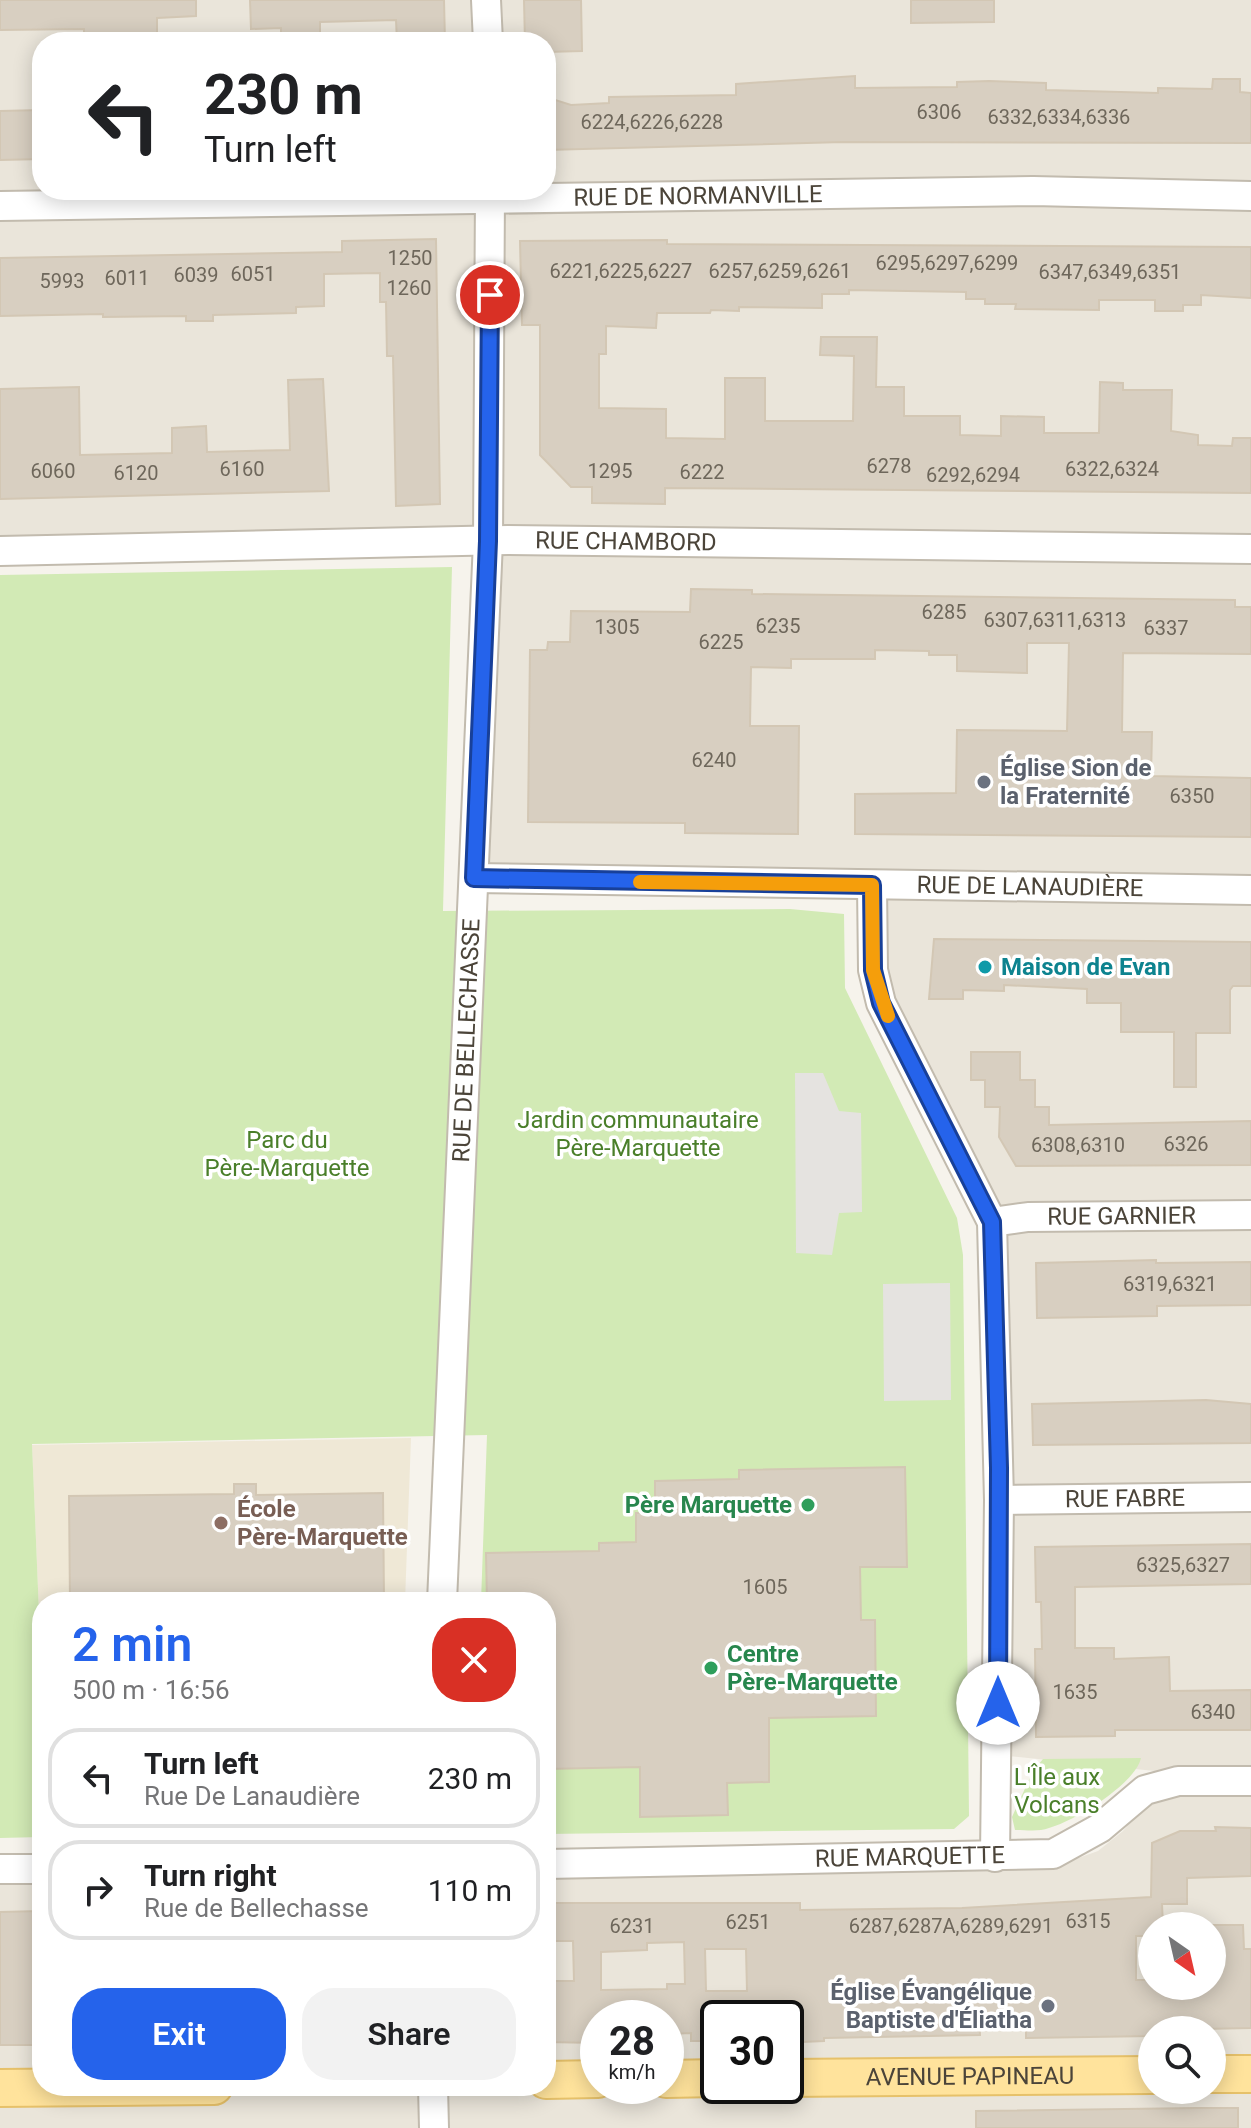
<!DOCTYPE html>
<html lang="en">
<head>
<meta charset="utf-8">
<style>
  :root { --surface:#fff; --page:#f2f2f2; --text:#202124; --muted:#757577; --line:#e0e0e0; --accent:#2563eb }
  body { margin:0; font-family:Roboto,sans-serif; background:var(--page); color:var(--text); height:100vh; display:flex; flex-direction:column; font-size:30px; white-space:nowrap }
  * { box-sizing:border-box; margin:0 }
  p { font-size:26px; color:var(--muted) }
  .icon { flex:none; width:44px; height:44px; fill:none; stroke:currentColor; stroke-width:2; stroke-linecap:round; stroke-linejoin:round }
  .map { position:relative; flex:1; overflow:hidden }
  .details { position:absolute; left:32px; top:1592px; width:524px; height:504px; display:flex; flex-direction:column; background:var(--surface); border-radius:32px; box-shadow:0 4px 20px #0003 }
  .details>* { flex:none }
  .guide { position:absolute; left:32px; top:32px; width:524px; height:168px; border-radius:32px; box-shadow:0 4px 20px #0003; background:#fff; color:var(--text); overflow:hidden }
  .needle { width:52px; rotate:146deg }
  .tools { position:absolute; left:1138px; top:1912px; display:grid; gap:16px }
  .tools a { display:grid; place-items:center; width:88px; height:88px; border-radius:50%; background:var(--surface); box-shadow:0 4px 20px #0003; font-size:40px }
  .speed { position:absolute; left:580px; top:2000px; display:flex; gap:16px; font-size:40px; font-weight:700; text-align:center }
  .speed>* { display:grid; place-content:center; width:104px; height:104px; border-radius:50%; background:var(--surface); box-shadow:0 4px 20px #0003; line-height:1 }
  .speed small { font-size:20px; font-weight:400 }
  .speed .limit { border:4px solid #111; border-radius:12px; background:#fff; color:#111 }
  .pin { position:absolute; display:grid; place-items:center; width:68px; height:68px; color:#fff; margin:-34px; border:4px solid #fff; border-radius:50%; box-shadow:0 2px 8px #0007 }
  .me { position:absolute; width:88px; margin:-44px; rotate:0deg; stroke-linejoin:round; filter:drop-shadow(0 0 6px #0008) }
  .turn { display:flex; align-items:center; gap:28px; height:168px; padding:0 40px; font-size:36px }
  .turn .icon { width:104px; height:104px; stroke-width:2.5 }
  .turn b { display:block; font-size:56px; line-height:68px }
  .round { display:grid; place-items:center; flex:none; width:84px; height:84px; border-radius:32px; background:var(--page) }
  .summary { display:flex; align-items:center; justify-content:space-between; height:136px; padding:0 40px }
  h1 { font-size:48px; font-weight:600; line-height:60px; color:var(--accent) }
  .cta { display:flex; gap:16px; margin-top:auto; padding:16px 40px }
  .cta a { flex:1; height:92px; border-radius:32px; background:var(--accent); color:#fff; font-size:32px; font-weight:600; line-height:92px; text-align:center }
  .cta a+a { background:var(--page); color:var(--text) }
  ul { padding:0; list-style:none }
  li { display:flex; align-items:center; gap:24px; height:100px; margin:0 16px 12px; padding:0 24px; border:4px solid var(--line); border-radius:32px }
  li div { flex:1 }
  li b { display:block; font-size:30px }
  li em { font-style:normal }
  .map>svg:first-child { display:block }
  .residential { fill:#eae5da; fill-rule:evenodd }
  .education { fill:#efe8d6 }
  .green { fill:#d2eab5 }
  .parking { fill:#e5e3e0 }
  .building { fill:#d8cfc1; stroke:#d3c7b4; stroke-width:2; fill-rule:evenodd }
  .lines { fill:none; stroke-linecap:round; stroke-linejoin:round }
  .minor-casing { stroke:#c2bbae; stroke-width:32 }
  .major-casing { stroke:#e6c16a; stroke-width:40 }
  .minor { stroke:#fff; stroke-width:28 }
  .major { stroke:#ffe39c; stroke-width:36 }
  .route-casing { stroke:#184099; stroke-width:20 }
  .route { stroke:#2563eb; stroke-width:14 }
  .slow { stroke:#f59e0b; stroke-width:14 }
  .worship-dot { fill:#6b7280; stroke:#fff; stroke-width:3 }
  .culture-dot { fill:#0f9aa8; stroke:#fff; stroke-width:3 }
  .leisure-dot { fill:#2e9e5b; stroke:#fff; stroke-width:3 }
  .education-dot { fill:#8d6e63; stroke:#fff; stroke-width:3 }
  .labels { text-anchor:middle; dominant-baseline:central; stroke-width:7; stroke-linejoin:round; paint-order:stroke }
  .number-label { font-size:20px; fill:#6e675b }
  .street-label { font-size:24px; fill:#4b4439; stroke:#fff }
  .worship-label { font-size:24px; font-weight:bold; fill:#5b616d; stroke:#fff; text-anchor:start }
  .culture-label { font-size:24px; font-weight:bold; fill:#0d838f; stroke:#fff; text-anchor:start }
  .park-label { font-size:24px; fill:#4a7f2a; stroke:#fff }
  .leisure-label { font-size:24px; font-weight:bold; fill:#27864d; stroke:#fff; text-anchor:end }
  .education-label { font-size:24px; font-weight:bold; fill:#785e54; stroke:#fff; text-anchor:start }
</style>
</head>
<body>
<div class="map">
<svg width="1251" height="2128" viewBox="0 0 1251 2128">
  <rect width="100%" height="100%" fill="#f6f3ec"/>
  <path class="residential" d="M 0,0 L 1251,0 L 1251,2128 L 0,2128 L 0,1879 L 42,1878 L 42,2086 L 546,2086 L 546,1874 L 997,1861 L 1045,1870 L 1098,1851 L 1123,1831 L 1174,1773 L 999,1755 L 991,1228 L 881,1004 L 872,885 L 474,878 L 488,541 L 0,553 ZM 42,42 L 546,42 L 546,190 L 42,190 ZM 1152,1926 L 1212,1926 L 1212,1986 L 1152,1986 ZM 598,2018 L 666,2018 L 666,2086 L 598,2086 ZM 718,2018 L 786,2018 L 786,2086 L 718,2086 ZM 1152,2030 L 1212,2030 L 1212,2090 L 1152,2090 Z"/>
  <path class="education" d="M 411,1438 L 405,1602 L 42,1602 L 42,1685 L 32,1445 Z"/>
  <path class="green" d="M 452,567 L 443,911 L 790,909 L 844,914 L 845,988 L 957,1218 L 963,1255 L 969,1816 L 954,1829 L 546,1834 L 546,1602 L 481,1602 L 487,1435 L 32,1444 L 42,1685 L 42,1837 L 0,1838 L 0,575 Z
    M 1141,1758 C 1135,1785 1068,1826 1041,1830 C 1033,1831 1023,1830 1015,1830 L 1012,1817 L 1033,1771 L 1043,1759 Z"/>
  <path class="parking" d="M 795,1073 L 823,1073 L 839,1111 L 861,1113 L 862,1212 L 839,1213 L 832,1255 L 796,1253 Z
    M 950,1283 L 951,1400 L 884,1401 L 883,1284 Z"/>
  <path class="building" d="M 0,0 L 196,0 L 196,16 L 157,18 L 157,37 L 89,42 L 84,41 L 84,29 L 0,30 Z
    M 250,0 L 444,0 L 445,42 L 397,42 L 396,20 L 320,22 L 320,42 L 281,42 L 281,28 L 251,29 Z
    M 524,0 L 581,0 L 582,51 L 546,52 L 546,42 L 525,42 Z
    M 911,0 L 994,0 L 994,22 L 911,23 Z
    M 855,76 L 855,88 L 957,87 L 957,82 L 989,81 L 1046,83 L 1046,90 L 1158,93 L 1158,88 L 1212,89 L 1213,79 L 1240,79 L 1240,92 L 1251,93 L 1251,143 L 843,142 L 546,150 L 546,97 L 571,105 L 609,103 L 609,97 L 736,95 L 736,84 Z
    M 42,110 L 42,159 L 0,160 L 0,111 Z
    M 436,239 L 440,504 L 396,506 L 393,356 L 387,356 L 386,302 L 380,302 L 380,273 L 324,274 L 324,306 L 296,307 L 296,313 L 213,315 L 213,321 L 186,321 L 186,316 L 103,317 L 103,314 L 0,316 L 0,258 L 342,252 L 342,241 Z
    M 667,240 L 667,244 L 1251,247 L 1251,298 L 1201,295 L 1201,305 L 1183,305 L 1183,311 L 1155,311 L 1155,300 L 1099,300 L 1099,310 L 1015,309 L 1016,304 L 985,304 L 985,299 L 966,299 L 966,292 L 849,290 L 849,294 L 822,294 L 822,308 L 739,307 L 739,311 L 711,310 L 710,313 L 657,313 L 656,328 L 606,326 L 606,354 L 599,354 L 599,408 L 666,409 L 666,438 L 725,439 L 725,378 L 765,378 L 765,421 L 853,421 L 854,356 L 820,355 L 821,337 L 877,337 L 876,387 L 904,387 L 904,416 L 960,416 L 960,435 L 1001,436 L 1001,416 L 1044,417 L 1044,433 L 1099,433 L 1100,382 L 1123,383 L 1123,390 L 1172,390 L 1171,431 L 1198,435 L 1198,445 L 1232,446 L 1233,438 L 1251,438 L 1251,493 L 665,488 L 665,504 L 592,503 L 592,487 L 571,487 L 540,455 L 540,325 L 522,325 L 520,241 Z
    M 323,379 L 329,491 L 0,499 L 0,389 L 79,387 L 80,455 L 172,453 L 172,428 L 206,426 L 207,452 L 290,450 L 288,380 Z
    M 691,589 L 752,590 L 752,594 L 1235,600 L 1235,607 L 1251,607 L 1251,654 L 1123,653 L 1122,732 L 1152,732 L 1151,776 L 1251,778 L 1251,837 L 855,834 L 855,794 L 956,793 L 957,730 L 1067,731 L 1069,643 L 1027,643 L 1027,673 L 957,671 L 957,655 L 929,655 L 929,651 L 875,650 L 875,659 L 791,659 L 791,668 L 751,667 L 750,726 L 799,726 L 798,834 L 685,833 L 685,823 L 528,822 L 530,650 L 547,650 L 548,642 L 570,642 L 571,611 L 690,612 Z
    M 934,939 L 1251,942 L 1251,986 L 1233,986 L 1230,990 L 1230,1033 L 1196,1033 L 1196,1087 L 1174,1087 L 1174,1032 L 1121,1032 L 1121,1003 L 1087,1003 L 1087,989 L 1004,985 L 1004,991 L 963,990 L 963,999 L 929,999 Z
    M 971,1052 L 1020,1052 L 1020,1080 L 1035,1080 L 1035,1107 L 1049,1107 L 1049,1125 L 1251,1121 L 1251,1165 L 1016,1166 L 999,1137 L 1000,1107 L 985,1107 L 985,1080 L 971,1080 Z
    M 1156,1260 L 1156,1263 L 1251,1262 L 1251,1305 L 1157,1306 L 1157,1316 L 1037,1318 L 1036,1263 Z
    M 1206,1400 L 1251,1404 L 1251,1443 L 1033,1445 L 1032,1404 Z
    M 905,1467 L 907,1567 L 860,1567 L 861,1620 L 875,1620 L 876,1716 L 769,1718 L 769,1782 L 727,1783 L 728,1815 L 640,1817 L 640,1767 L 546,1769 L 546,1602 L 487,1602 L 486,1553 L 599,1551 L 599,1543 L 636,1542 L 636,1513 L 655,1513 L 655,1481 L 739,1479 L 739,1470 Z
    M 234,1484 L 256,1484 L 256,1495 L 383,1493 L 384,1602 L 70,1602 L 69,1496 L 234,1494 Z
    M 1251,1544 L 1251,1584 L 1075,1587 L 1075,1648 L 1114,1648 L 1114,1659 L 1169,1657 L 1170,1691 L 1251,1690 L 1251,1730 L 1115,1730 L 1115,1736 L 1036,1737 L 1035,1649 L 1042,1649 L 1041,1602 L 1036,1602 L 1035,1547 Z
    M 1215,1827 L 1251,1828 L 1251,1876 L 1187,1878 L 1187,1904 L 1162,1904 L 1163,1926 L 1152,1926 L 1152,1936 L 1136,1936 L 1136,1980 L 1152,1980 L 1152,1986 L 1212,1986 L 1212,1925 L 1243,1925 L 1244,1949 L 1251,1949 L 1251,2028 L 1152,2030 L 1152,2036 L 1026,2038 L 1026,2016 L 979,2017 L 980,2035 L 824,2038 L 824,2041 L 802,2042 L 802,2032 L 786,2032 L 786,2018 L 718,2018 L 718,2041 L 691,2041 L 691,2033 L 668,2034 L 668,2018 L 598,2018 L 598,2043 L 546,2042 L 546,1981 L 574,1981 L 573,1941 L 546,1941 L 546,1903 L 800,1903 L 800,1910 L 962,1908 L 1151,1897 L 1152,1843 L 1180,1831 L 1216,1831 ZM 684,1942 L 685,1984 L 667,1984 L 667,1989 L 601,1990 L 601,1952 L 647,1950 L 647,1943 ZM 705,1949 L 746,1949 L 747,1991 L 706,1991 Z
    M 41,1911 L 42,2045 L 0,2045 L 0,1912 Z
    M 1197,2108 L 1238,2108 L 1238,2128 L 976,2128 L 976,2111 Z"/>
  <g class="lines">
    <g class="minor-casing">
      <g id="minor">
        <path d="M 486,0 L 488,42"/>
        <path id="s1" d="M 0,206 L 1033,191 L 1251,196"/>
        <path id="s2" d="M 0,551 L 508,540 L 1251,549"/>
        <path id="s3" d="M 474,878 L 1251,890"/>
        <path d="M 872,885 L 873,970 L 881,1003 L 992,1222 L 999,1500 L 995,1857"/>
        <path id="s4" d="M 992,1222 L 1028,1217 L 1251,1215"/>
        <path id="s5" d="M 999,1500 L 1251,1497"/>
        <path id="s6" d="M 442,1602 L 488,541 L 490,190"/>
        <path id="s7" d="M 546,1864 L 1053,1854 L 1100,1828 L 1145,1790 L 1178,1781 L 1251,1781"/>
        <path d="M 0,1869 L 42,1869"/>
        <path d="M 433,2086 L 434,2128"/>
      </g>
    </g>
    <g class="major-casing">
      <g id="major">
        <path d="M 1212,2074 L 1251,2074"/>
        <path id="s8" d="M 786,2078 L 1152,2075"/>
        <path d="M 666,2079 L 718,2078"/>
        <path d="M 546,2080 L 598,2079"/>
        <path d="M 0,2088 L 214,2086"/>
      </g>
    </g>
    <use href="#minor" class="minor"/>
    <use href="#major" class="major"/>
  </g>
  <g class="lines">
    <g class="route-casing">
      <path id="route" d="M 490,295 L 488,541 L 474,878 L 872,885 L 873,970 L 881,1003 L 992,1222 L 999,1468 L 998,1703"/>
    </g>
    <use href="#route" class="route"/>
    <path class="slow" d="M 640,882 L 872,885 L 873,970 L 888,1016"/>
  </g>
  <g class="worship-dot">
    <circle cx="984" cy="782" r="8"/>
    <circle cx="1048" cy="2006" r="8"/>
  </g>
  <circle class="culture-dot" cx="985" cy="967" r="8"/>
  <g class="leisure-dot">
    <circle cx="808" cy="1505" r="8"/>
    <circle cx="711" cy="1668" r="8"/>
  </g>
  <circle class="education-dot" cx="221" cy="1523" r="8"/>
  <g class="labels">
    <g class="number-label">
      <text x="939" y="112">6306</text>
      <text x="1059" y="117">6332,6334,6336</text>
      <text x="652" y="122">6224,6226,6228</text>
      <text x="410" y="258">1250</text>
      <text x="947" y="263">6295,6297,6299</text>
      <text x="621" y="271">6221,6225,6227</text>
      <text x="780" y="271">6257,6259,6261</text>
      <text x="1110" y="272">6347,6349,6351</text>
      <text x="253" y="274">6051</text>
      <text x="196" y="275">6039</text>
      <text x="127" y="278">6011</text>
      <text x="62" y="281">5993</text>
      <text x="409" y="288">1260</text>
      <text x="889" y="466">6278</text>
      <text x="242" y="469">6160</text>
      <text x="1112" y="469">6322,6324</text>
      <text x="53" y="471">6060</text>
      <text x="610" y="471">1295</text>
      <text x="702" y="472">6222</text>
      <text x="136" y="473">6120</text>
      <text x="973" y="475">6292,6294</text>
      <text x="944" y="612">6285</text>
      <text x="1055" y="620">6307,6311,6313</text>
      <text x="778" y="626">6235</text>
      <text x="617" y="627">1305</text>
      <text x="1166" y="628">6337</text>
      <text x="721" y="642">6225</text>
      <text x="714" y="760">6240</text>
      <text x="1192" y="796">6350</text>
      <text x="1186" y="1144">6326</text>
      <text x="1078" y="1145">6308,6310</text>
      <text x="1170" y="1284">6319,6321</text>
      <text x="1183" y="1565">6325,6327</text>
      <text x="765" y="1587">1605</text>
      <text x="1075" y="1692">1635</text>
      <text x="1213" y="1712">6340</text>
      <text x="1088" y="1921">6315</text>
      <text x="748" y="1922">6251</text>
      <text x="632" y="1926">6231</text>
      <text x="951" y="1926">6287,6287A,6289,6291</text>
    </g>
    <g class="street-label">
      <text stroke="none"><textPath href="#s1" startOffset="698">RUE DE NORMANVILLE</textPath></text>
      <text stroke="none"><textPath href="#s2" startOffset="626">RUE CHAMBORD</textPath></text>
      <text stroke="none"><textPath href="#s3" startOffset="556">RUE DE LANAUDIÈRE</textPath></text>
      <text stroke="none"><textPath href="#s6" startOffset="562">RUE DE BELLECHASSE</textPath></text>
      <text stroke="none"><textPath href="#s4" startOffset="130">RUE GARNIER</textPath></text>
      <text stroke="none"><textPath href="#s5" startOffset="126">RUE FABRE</textPath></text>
      <text stroke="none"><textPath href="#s7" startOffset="364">RUE MARQUETTE</textPath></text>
      <text stroke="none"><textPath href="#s8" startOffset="184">AVENUE PAPINEAU</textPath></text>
    </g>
    <g class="worship-label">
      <text x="1000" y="768">Église Sion de<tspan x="1000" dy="28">la Fraternité</tspan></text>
      <text x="1032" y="1992" text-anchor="end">Église Évangélique<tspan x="1032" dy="28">Baptiste d'Éliatha</tspan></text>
    </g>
    <g class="culture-label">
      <text x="1001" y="967">Maison de Evan</text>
    </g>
    <g class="park-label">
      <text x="638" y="1120">Jardin communautaire<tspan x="638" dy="28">Père-Marquette</tspan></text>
      <text x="287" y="1140">Parc du<tspan x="287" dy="28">Père-Marquette</tspan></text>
      <text x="1057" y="1777">L'Île aux<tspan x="1057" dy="28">Volcans</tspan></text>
    </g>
    <g class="leisure-label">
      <text x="792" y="1505">Père Marquette</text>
      <text x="727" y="1654" text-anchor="start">Centre<tspan x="727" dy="28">Père-Marquette</tspan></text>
    </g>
    <g class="education-label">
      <text x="237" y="1509">École<tspan x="237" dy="28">Père-Marquette</tspan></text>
    </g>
  </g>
</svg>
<div class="tools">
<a><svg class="needle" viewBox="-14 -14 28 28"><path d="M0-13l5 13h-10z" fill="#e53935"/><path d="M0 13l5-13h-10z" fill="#757577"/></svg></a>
<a><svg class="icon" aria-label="search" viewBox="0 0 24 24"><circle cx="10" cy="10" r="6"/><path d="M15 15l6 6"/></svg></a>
</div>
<div class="speed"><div>28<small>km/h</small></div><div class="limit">30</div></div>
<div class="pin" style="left:490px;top:295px;background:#d93025"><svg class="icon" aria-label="arrive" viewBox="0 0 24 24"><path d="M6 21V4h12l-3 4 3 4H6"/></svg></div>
<svg class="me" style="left:998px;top:1703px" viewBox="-20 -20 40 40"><circle r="19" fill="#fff"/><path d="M0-13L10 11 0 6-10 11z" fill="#2563eb"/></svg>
<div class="guide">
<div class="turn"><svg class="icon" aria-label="left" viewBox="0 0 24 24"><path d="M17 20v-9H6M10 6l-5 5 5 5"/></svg><div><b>230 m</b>Turn left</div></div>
</div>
<section class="details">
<div class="summary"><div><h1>2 min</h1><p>500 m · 16:56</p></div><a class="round" style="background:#d93025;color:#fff"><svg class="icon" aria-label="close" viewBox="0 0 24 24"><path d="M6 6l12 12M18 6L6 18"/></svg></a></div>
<ul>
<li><svg class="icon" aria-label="left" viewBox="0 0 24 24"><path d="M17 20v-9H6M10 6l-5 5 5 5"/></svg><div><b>Turn left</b><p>Rue De Lanaudière</p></div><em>230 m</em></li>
<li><svg class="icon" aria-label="right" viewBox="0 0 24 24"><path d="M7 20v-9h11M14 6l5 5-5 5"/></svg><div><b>Turn right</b><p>Rue de Bellechasse</p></div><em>110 m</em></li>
</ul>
<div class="cta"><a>Exit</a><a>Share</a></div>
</section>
</div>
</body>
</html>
